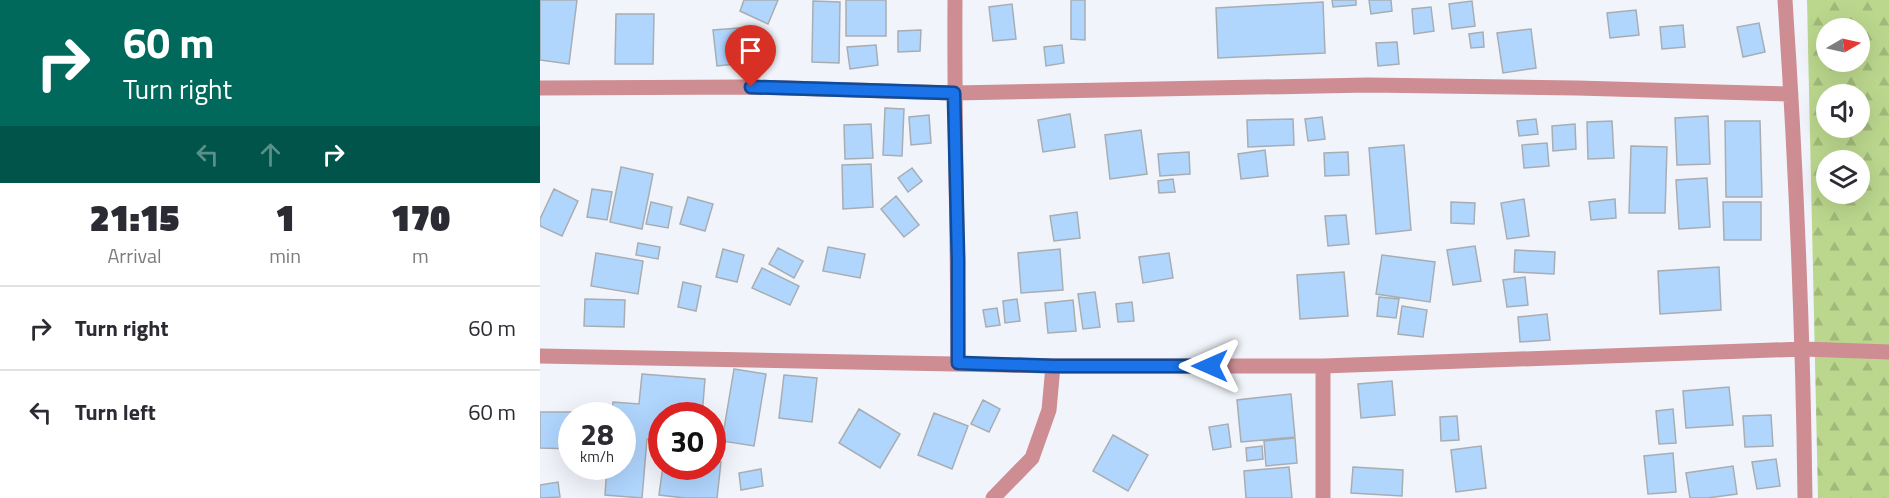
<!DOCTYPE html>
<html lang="en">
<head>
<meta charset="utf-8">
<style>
  :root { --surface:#fff; --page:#f7f7f7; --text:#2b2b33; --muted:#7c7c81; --line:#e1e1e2 }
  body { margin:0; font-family:"Titillium Web",sans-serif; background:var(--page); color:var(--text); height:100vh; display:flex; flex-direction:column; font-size:22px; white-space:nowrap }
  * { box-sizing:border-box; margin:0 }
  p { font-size:20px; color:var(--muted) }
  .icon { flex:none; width:33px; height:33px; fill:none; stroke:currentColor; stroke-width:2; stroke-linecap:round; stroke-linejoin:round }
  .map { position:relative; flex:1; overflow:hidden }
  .drawer { display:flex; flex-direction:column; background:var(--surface); width:540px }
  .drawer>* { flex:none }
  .guide { background:#00695c; color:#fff; overflow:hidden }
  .needle { width:39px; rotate:81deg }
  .buttons { position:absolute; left:1276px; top:18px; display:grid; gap:12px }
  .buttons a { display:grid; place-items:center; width:54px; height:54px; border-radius:50%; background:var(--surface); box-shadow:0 6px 24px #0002; font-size:30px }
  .speed { position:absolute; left:18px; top:402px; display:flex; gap:12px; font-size:30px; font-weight:700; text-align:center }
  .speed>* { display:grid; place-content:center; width:78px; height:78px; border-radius:50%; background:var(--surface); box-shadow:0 6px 24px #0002; line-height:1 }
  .speed small { font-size:15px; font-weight:400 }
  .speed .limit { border:9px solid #d22; background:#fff; color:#111 }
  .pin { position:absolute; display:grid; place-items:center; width:51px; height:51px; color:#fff; margin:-62px -26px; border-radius:50% 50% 50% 0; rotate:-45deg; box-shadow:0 0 6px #0007 }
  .pin .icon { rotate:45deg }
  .me { position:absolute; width:66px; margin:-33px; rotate:270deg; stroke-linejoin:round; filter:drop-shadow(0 0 4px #0008) }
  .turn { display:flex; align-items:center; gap:21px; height:126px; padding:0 24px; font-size:27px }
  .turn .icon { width:78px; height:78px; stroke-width:2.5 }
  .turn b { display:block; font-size:42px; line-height:51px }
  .lanes { display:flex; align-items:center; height:57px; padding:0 24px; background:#0003; justify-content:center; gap:30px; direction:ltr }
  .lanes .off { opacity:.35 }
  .eta { display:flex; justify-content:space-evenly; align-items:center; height:102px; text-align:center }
  .eta b { font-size:36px; font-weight:800; line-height:42px }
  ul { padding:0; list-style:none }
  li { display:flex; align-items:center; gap:18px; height:84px; padding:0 24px; border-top:2px solid var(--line) }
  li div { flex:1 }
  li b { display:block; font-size:22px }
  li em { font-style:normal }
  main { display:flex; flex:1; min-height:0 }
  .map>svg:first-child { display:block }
  .forest { fill:url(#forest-firs); fill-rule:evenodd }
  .building { fill:#b0d6fe; stroke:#a8adb2; stroke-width:1.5 }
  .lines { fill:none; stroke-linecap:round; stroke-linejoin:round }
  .minor { stroke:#cd8d93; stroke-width:15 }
  .route-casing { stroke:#114b97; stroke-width:15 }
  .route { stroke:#1a73e8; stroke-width:10 }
</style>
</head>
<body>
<main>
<section class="drawer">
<div class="guide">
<div class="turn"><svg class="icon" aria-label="right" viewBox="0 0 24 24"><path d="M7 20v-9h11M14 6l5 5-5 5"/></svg><div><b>60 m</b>Turn right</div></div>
<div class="lanes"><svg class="icon off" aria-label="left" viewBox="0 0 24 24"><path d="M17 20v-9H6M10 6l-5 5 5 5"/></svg><svg class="icon off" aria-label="ahead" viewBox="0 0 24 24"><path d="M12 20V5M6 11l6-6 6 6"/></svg><svg class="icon" aria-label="right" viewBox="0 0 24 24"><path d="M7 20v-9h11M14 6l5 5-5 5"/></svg></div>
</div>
<div class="eta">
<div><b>21:15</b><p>Arrival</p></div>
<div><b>1</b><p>min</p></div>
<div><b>170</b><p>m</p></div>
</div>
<ul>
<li><svg class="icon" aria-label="right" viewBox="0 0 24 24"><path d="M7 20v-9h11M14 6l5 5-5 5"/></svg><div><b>Turn right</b></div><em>60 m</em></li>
<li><svg class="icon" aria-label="left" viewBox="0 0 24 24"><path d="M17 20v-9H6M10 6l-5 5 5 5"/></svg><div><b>Turn left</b></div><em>60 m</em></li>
</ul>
</section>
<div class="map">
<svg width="1349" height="498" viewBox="0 0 1349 498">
  <defs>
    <pattern id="forest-firs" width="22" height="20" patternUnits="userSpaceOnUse" patternTransform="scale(1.5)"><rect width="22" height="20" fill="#bbd78d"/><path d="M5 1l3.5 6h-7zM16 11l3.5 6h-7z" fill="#a1b97a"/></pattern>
  </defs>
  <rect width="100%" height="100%" fill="#f1f5fb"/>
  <path class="forest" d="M 1267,0 L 1349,0 L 1349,498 L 1278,498 ZM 1287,28 L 1320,28 L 1320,62 L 1287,62 ZM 1287,94 L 1320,94 L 1320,128 L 1287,128 ZM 1287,160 L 1320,160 L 1320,194 L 1287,194 Z"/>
  <path class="building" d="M 0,0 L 37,0 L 29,64 L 0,60 Z
    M 204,0 L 238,0 L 228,24 L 200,11 Z
    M 306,0 L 346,0 L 346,36 L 306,36 Z
    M 531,0 L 545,0 L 545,40 L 531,39 Z
    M 792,0 L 816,0 L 816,5 L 793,7 Z
    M 829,0 L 851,0 L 852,11 L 831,14 Z
    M 273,1 L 300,2 L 299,63 L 272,62 Z
    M 932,1 L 935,26 L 912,29 L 909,4 Z
    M 783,2 L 785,53 L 678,58 L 676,8 Z
    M 472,4 L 476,39 L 453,41 L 449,7 Z
    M 891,7 L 894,31 L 874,34 L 872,9 Z
    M 1096,10 L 1099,35 L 1070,38 L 1067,13 Z
    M 76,14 L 114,14 L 113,64 L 75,64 Z
    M 1219,23 L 1225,52 L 1203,57 L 1197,27 Z
    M 1143,25 L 1145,47 L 1122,49 L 1120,27 Z
    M 212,27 L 215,62 L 177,66 L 173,30 Z
    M 991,29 L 996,68 L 963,73 L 957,33 Z
    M 381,30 L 380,51 L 358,52 L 358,31 Z
    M 943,32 L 944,47 L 931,48 L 929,34 Z
    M 857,42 L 859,64 L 838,66 L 836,43 Z
    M 336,45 L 338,65 L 310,69 L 307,47 Z
    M 522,45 L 524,63 L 506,66 L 504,47 Z
    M 345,108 L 364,109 L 362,156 L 343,155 Z
    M 530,114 L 535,147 L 503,152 L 498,120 Z
    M 389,115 L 391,143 L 371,145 L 369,117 Z
    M 1168,116 L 1170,164 L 1137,165 L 1135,118 Z
    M 782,117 L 785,139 L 768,141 L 765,119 Z
    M 753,119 L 754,145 L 708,147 L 707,120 Z
    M 996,119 L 998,134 L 979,136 L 977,121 Z
    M 1072,121 L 1074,158 L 1048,159 L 1047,122 Z
    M 1185,121 L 1220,121 L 1222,197 L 1186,197 Z
    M 331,124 L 333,158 L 305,159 L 304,125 Z
    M 1035,124 L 1036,149 L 1013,151 L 1012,126 Z
    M 601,130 L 607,174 L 570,179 L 565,135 Z
    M 1007,143 L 1009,166 L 984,168 L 982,145 Z
    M 864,145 L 871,230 L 836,234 L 829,148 Z
    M 1091,146 L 1127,147 L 1125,213 L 1089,213 Z
    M 725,150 L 728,176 L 701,179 L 698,154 Z
    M 649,152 L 650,174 L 620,176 L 618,154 Z
    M 808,152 L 809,175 L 785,176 L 784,153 Z
    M 331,164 L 333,207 L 303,209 L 302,165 Z
    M 81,167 L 113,174 L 102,229 L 70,222 Z
    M 372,168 L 382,181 L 368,192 L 358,178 Z
    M 1167,178 L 1170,227 L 1139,229 L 1136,180 Z
    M 633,179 L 635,192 L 619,193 L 618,181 Z
    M 14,189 L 38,201 L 22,236 L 0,226 L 0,219 Z
    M 52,189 L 72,192 L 67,220 L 47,217 Z
    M 356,196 L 379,225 L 364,237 L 341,209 Z
    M 148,197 L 173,204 L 165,231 L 140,224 Z
    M 984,199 L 989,236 L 967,239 L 961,203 Z
    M 1075,199 L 1076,218 L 1051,220 L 1049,202 Z
    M 111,202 L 132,207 L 128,228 L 106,224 Z
    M 911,202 L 935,203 L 934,224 L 911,223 Z
    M 1183,202 L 1221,202 L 1221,240 L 1184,240 Z
    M 537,212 L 540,238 L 514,241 L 510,216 Z
    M 806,215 L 809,244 L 788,246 L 785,216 Z
    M 98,243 L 120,247 L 118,259 L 96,255 Z
    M 935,246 L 941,281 L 913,285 L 907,250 Z
    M 288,247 L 325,254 L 320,278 L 283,271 Z
    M 238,248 L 263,261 L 254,278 L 229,264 Z
    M 183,249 L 204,255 L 197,282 L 176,277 Z
    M 520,249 L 523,290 L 481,293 L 478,253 Z
    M 975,250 L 1015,252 L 1014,274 L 974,272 Z
    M 56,253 L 103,261 L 98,294 L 51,286 Z
    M 629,253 L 633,278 L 603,283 L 599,257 Z
    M 842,255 L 895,262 L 890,302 L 836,294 Z
    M 1179,267 L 1181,310 L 1120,314 L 1118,271 Z
    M 222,268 L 259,286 L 250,305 L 212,288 Z
    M 804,272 L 808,316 L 760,319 L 757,275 Z
    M 985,277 L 988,305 L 967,307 L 963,280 Z
    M 143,282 L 161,286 L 156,311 L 138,307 Z
    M 555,292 L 560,327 L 543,329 L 538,294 Z
    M 839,297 L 859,299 L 856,318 L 837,316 Z
    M 45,299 L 85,300 L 84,327 L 44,326 Z
    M 477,299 L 480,321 L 465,323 L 463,301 Z
    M 533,300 L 536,331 L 508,333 L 505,303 Z
    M 592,302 L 594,321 L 578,322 L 576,304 Z
    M 862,306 L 887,310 L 883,337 L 858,334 Z
    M 457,308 L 460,325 L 446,327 L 443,310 Z
    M 1007,314 L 1010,340 L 980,342 L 978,317 Z
    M 194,369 L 226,374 L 214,446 L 182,441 Z
    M 102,374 L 165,379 L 162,416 L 122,416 L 122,441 L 107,439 L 102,498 L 65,495 L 67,466 L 82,466 L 82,416 L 72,416 L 73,402 L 99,404 Z
    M 244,375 L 277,378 L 272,422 L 239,418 Z
    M 852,381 L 855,415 L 821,418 L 818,384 Z
    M 1189,387 L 1193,425 L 1146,428 L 1143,391 Z
    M 751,394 L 755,437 L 701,442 L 697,400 Z
    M 443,400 L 460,409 L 449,432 L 431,424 Z
    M 319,409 L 360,434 L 340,468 L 299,443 Z
    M 1133,409 L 1136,443 L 1119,444 L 1116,411 Z
    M 0,412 L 39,412 L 39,416 L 32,416 L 32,449 L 0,448 Z
    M 394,413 L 428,426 L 412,469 L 378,455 Z
    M 1231,415 L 1233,446 L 1205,447 L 1203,416 Z
    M 917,416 L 919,440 L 901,441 L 900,417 Z
    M 688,424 L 691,447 L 673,450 L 669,427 Z
    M 573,435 L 608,455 L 588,491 L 553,471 Z
    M 755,438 L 757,463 L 726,466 L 724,441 Z
    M 722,446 L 723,459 L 707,461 L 706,448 Z
    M 941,446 L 946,488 L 916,492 L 911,450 Z
    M 1133,453 L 1136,492 L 1108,494 L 1104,456 Z
    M 1236,459 L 1240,486 L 1217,489 L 1212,462 Z
    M 172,461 L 181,462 L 177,498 L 145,498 L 119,495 L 123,466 L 172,466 Z
    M 1193,466 L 1197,494 L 1167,498 L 1150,498 L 1146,473 Z
    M 749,467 L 752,498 L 706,498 L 704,471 Z
    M 813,467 L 863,470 L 862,496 L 811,493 Z
    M 221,469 L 223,486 L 201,490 L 199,473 Z
    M 18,482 L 20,497 L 0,498 L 0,485 Z"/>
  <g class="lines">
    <path class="minor" d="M 415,0 C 414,121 418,242 418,363
      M 1245,0 C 1256,166 1263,332 1265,498
      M 0,88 L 211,87 L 414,93 L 828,85 L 1037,88 L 1251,94
      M 0,356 L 513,366 L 783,366 L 1263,349 L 1349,352
      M 453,498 L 492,458 L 509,410 L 513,366
      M 783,498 L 783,366"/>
  </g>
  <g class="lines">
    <g class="route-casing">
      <path id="route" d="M 211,87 L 414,93 L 418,260 L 418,363 L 513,366 L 670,366"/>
    </g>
    <use href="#route" class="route"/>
  </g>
</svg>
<div class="buttons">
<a><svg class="needle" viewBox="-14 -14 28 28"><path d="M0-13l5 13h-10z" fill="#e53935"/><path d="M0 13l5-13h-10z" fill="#7c7c81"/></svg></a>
<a><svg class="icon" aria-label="sound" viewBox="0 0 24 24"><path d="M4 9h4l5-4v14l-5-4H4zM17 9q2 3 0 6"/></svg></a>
<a><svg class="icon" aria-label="layers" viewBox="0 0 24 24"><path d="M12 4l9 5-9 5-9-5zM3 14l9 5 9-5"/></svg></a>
</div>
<div class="speed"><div>28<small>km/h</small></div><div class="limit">30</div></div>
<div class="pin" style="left:211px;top:87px;background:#d93025"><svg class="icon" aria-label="arrive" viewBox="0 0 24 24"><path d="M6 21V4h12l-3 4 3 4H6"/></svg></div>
<svg class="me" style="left:670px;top:366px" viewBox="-20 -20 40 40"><path d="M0-17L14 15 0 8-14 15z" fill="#1a73e8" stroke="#fff" stroke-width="4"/></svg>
</div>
</main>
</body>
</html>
